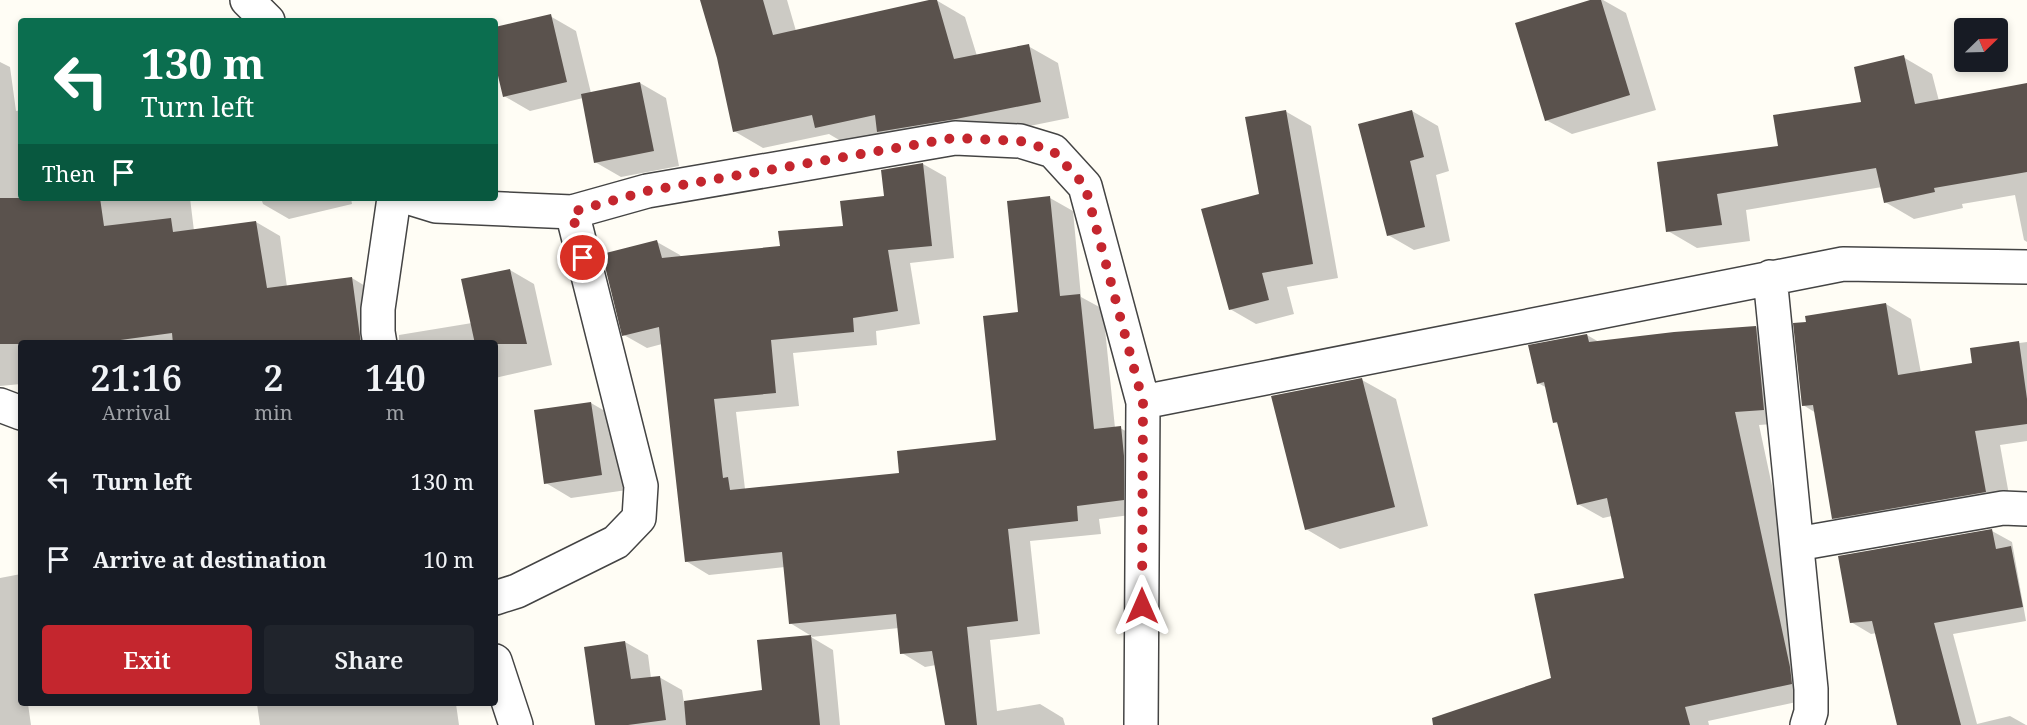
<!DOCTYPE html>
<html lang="en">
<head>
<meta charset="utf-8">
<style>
  :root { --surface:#171b24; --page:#20242c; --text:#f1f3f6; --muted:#9ea1a6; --accent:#c4262e }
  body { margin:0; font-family:"Noto Serif",serif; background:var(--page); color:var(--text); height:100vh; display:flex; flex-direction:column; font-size:22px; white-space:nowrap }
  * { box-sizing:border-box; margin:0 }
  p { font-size:20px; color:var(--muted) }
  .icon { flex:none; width:33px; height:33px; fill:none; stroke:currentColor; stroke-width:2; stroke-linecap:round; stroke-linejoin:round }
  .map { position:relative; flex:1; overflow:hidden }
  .side { position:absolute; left:18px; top:340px; width:480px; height:366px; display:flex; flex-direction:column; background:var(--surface); border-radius:6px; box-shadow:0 3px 9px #0003 }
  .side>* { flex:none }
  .hud { position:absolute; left:18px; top:18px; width:480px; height:183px; border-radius:6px; box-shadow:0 3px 9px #0003; background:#0b6e4f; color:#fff; overflow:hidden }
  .needle { width:39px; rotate:67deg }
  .fabs { position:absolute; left:1954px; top:18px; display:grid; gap:12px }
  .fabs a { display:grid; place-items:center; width:54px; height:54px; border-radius:6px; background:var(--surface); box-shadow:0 3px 9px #0003; font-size:30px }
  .pin { position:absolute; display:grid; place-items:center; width:51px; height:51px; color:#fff; margin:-26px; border:3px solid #fff; border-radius:50%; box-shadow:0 2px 6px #0007 }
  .me { position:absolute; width:66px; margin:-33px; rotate:0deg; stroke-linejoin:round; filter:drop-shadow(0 0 4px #0008) }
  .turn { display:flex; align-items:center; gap:21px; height:126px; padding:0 24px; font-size:27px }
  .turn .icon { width:78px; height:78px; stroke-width:2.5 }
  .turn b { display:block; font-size:42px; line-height:51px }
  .then { display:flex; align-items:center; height:57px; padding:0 24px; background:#0003; gap:12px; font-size:22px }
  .eta { display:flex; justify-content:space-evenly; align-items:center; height:102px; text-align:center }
  .eta b { font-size:36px; font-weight:600; line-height:42px }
  .action { display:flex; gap:12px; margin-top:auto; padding:12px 24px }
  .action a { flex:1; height:69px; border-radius:6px; background:var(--accent); color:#fff; font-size:24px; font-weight:600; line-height:69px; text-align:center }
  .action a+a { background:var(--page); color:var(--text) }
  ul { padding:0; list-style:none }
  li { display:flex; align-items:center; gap:18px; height:78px; padding:0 24px }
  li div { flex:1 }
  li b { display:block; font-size:22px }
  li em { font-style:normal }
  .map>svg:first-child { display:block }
  .shadow { fill:#0003 }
  .building { fill:#5a524d }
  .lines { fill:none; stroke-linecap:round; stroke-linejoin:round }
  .minor-casing { stroke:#444; stroke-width:36 }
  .minor { stroke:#fff; stroke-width:33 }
  .route { stroke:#c4262e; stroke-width:10; stroke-dasharray:0 18 }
</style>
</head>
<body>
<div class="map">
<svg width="2027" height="725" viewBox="0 0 2027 725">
  <rect width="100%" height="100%" fill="#fffdf5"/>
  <path class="shadow" d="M 702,0 L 787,0 L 796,31 L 936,0 L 965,17 L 977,56 L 1028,46 L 1058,63 L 1069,118 L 986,135 L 846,144 L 829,134 L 763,148 L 734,131 L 718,58 Z
    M 1595,0 L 1603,0 L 1626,13 L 1656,110 L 1572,134 L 1546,120 Z
    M 550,16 L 576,31 L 591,93 L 640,83 L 666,98 L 679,166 L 621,177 L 595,162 L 583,98 L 530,111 L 504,96 L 495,57 L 495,28 Z
    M 1903,57 L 1932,74 L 1939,101 L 2027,84 L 2027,242 L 2024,240 L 2015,195 L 1962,204 L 1963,208 L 1914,219 L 1885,202 L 1882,187 L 1746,210 L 1750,241 L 1697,248 L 1668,231 L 1659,163 L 1780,147 L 1863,103 Z
    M 0,62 L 10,67 L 16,111 L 21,110 L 21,198 L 190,198 L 194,231 L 256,222 L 280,236 L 287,287 L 352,278 L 375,292 L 382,344 L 21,344 L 21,384 L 0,386 Z
    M 1285,111 L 1311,126 L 1338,278 L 1287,287 L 1294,314 L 1256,324 L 1230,309 Z
    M 1412,111 L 1438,126 L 1449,171 L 1436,175 L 1450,241 L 1414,250 L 1388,235 Z
    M 923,164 L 946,177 L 954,258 L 910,263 L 920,324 L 876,331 L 877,345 L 793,353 L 799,406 L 736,412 L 745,489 L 901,474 L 998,442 L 1019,313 L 1050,198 L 1073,211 L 1081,297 L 1103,309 L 1115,428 L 1120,428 L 1144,441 L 1146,513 L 1099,519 L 1101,534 L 1030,541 L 1040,634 L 990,640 L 997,711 L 1040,704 L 1063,718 L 1065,725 L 946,725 L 936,665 L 925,667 L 902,653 L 899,628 L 811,637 L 833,650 L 840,725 L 596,725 L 625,642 L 648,655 L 651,678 L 659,677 L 682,690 L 684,703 L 764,691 L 759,642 L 813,637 L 790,623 L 785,567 L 709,575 L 686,561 L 662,344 L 647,348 L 624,335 L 657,242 L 680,255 L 681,257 L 782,248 L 844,227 L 885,197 Z
    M 261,198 L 351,198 L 352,204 L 289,219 L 263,204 Z
    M 510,270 L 534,284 L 552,365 L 495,378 L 495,344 L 399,344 L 399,335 L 472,323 Z
    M 1886,304 L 1911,319 L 1921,373 L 1974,364 L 1972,349 L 2027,342 L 2027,441 L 2000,445 L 2011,506 L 1859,533 L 1833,518 L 1816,413 L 1803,405 Z
    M 1756,327 L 1780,341 L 1788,423 L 1759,425 L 1814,682 L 1815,698 L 1708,721 L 1709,725 L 1447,725 L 1552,679 L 1625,579 L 1612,516 L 1603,518 L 1578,504 L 1560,425 L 1554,422 L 1547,388 L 1538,383 L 1587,335 L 1599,342 Z
    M 1362,380 L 1396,399 L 1428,526 L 1340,549 L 1306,529 Z
    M 591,403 L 617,418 L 627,490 L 571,498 L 546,483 Z
    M 1992,531 L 2012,542 L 2026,621 L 1953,634 L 1977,724 L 2010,716 L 2026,725 L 1899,725 L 1877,633 L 1871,634 L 1851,622 Z
    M 21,574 L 21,704 L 28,704 L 31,725 L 0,725 L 0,578 Z
    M 257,704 L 456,704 L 459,725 L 260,725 Z"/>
  <path class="building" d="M 700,0 L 763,0 L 773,35 L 929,0 L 937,0 L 954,59 L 1029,44 L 1041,102 L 956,119 L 877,132 L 875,115 L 815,128 L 812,115 L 733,132 L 717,58 Z
    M 1590,0 L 1601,0 L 1630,95 L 1545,121 L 1515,23 Z
    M 551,14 L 567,82 L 503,97 L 495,63 L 495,27 Z
    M 1904,55 L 1915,104 L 2027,83 L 2027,172 L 1934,188 L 1935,192 L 1884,203 L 1876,168 L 1717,194 L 1722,225 L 1666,232 L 1657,162 L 1778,146 L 1773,115 L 1861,102 L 1854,67 Z
    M 640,82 L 654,151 L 594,163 L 581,94 Z
    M 1286,110 L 1313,264 L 1262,273 L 1269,300 L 1229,310 L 1201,209 L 1259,194 L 1245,117 Z
    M 1412,110 L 1424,157 L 1410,161 L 1425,227 L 1387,236 L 1358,124 Z
    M 923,163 L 932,246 L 888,250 L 898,311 L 853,318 L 854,332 L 771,340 L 776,393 L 714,399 L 723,478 L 728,477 L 730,490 L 899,473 L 897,451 L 996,440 L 983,316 L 1018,312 L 1007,201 L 1050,196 L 1060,296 L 1080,294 L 1094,429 L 1121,426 L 1124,456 L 1124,500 L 1077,506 L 1078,521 L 1008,529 L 1018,621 L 967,627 L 977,725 L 945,725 L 932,651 L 900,654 L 896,614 L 789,624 L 782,552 L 685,562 L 659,327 L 622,336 L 602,254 L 657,240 L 662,258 L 780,246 L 778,231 L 843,226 L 840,201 L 884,196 L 881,170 Z
    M 0,198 L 100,198 L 104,226 L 171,218 L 173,232 L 256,221 L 267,288 L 352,277 L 361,344 L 173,344 L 172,333 L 91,344 L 0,344 Z
    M 510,269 L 527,344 L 475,344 L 461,279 Z
    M 1886,303 L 1898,375 L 1972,363 L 1970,348 L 2019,341 L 2027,399 L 2027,424 L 1975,431 L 1986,492 L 1832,519 L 1813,405 L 1802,406 L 1793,323 L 1806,322 L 1805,316 Z
    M 1756,326 L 1764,410 L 1735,412 L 1790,667 L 1792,684 L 1685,707 L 1690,725 L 1433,725 L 1432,718 L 1551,678 L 1534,594 L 1624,578 L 1607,498 L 1577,505 L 1557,422 L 1553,423 L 1544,382 L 1537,384 L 1528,345 L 1587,334 L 1589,342 L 1674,332 Z
    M 1362,378 L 1395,507 L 1305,530 L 1271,396 Z
    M 591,402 L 602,475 L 544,484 L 534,410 Z
    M 1992,529 L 1996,549 L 2011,546 L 2023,607 L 1934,623 L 1961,725 L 1897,725 L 1872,621 L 1850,623 L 1838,556 Z
    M 811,635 L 820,725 L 686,725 L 684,701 L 762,690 L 757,640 Z
    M 625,641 L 631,679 L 660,676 L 666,720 L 628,725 L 595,725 L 584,647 Z"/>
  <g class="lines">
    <g class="minor-casing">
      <path id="minor" d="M 247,0 L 268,21
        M 410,198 L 436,206 L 572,212 L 647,191 L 955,138 L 1020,141 L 1053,151 L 1085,186 L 1143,402
        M 1770,277 L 1811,689 L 1811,712 L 1807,725
        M 380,344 L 378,332 L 378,309 L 394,198
        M 0,405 L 21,413
        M 1797,544 L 2003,508 L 2027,509
        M 495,598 L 517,591 L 616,542 L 639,518 L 641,486 L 572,212
        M 495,661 L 516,725
        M 1141,725 L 1143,402 L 1843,264 L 2027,267"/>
    </g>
    <use href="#minor" class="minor"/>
  </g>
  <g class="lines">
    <path class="route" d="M 583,258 L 572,212 L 647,191 L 954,138 L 1020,141 L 1053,151 L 1085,186 L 1143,402 L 1142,606"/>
  </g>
</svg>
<div class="fabs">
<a><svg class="needle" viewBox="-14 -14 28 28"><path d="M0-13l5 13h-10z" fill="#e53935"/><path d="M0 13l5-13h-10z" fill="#9ea1a6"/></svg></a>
</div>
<div class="pin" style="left:583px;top:258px;background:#d93025"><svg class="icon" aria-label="arrive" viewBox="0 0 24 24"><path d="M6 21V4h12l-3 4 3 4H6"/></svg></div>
<svg class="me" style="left:1142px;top:606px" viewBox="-20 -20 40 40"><path d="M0-17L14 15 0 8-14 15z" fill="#c4262e" stroke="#fff" stroke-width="4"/></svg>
<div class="hud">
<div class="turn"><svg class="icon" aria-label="left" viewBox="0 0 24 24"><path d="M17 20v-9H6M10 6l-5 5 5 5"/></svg><div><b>130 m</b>Turn left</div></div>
<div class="then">Then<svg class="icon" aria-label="arrive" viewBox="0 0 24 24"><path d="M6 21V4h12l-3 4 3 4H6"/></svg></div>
</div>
<section class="side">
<div class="eta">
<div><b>21:16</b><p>Arrival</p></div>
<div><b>2</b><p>min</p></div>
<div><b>140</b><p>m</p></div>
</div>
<ul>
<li><svg class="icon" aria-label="left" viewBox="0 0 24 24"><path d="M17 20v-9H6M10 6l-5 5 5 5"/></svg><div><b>Turn left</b></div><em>130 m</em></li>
<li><svg class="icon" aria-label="arrive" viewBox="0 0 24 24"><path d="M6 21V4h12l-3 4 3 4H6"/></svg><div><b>Arrive at destination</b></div><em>10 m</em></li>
</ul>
<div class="action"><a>Exit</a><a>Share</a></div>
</section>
</div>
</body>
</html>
